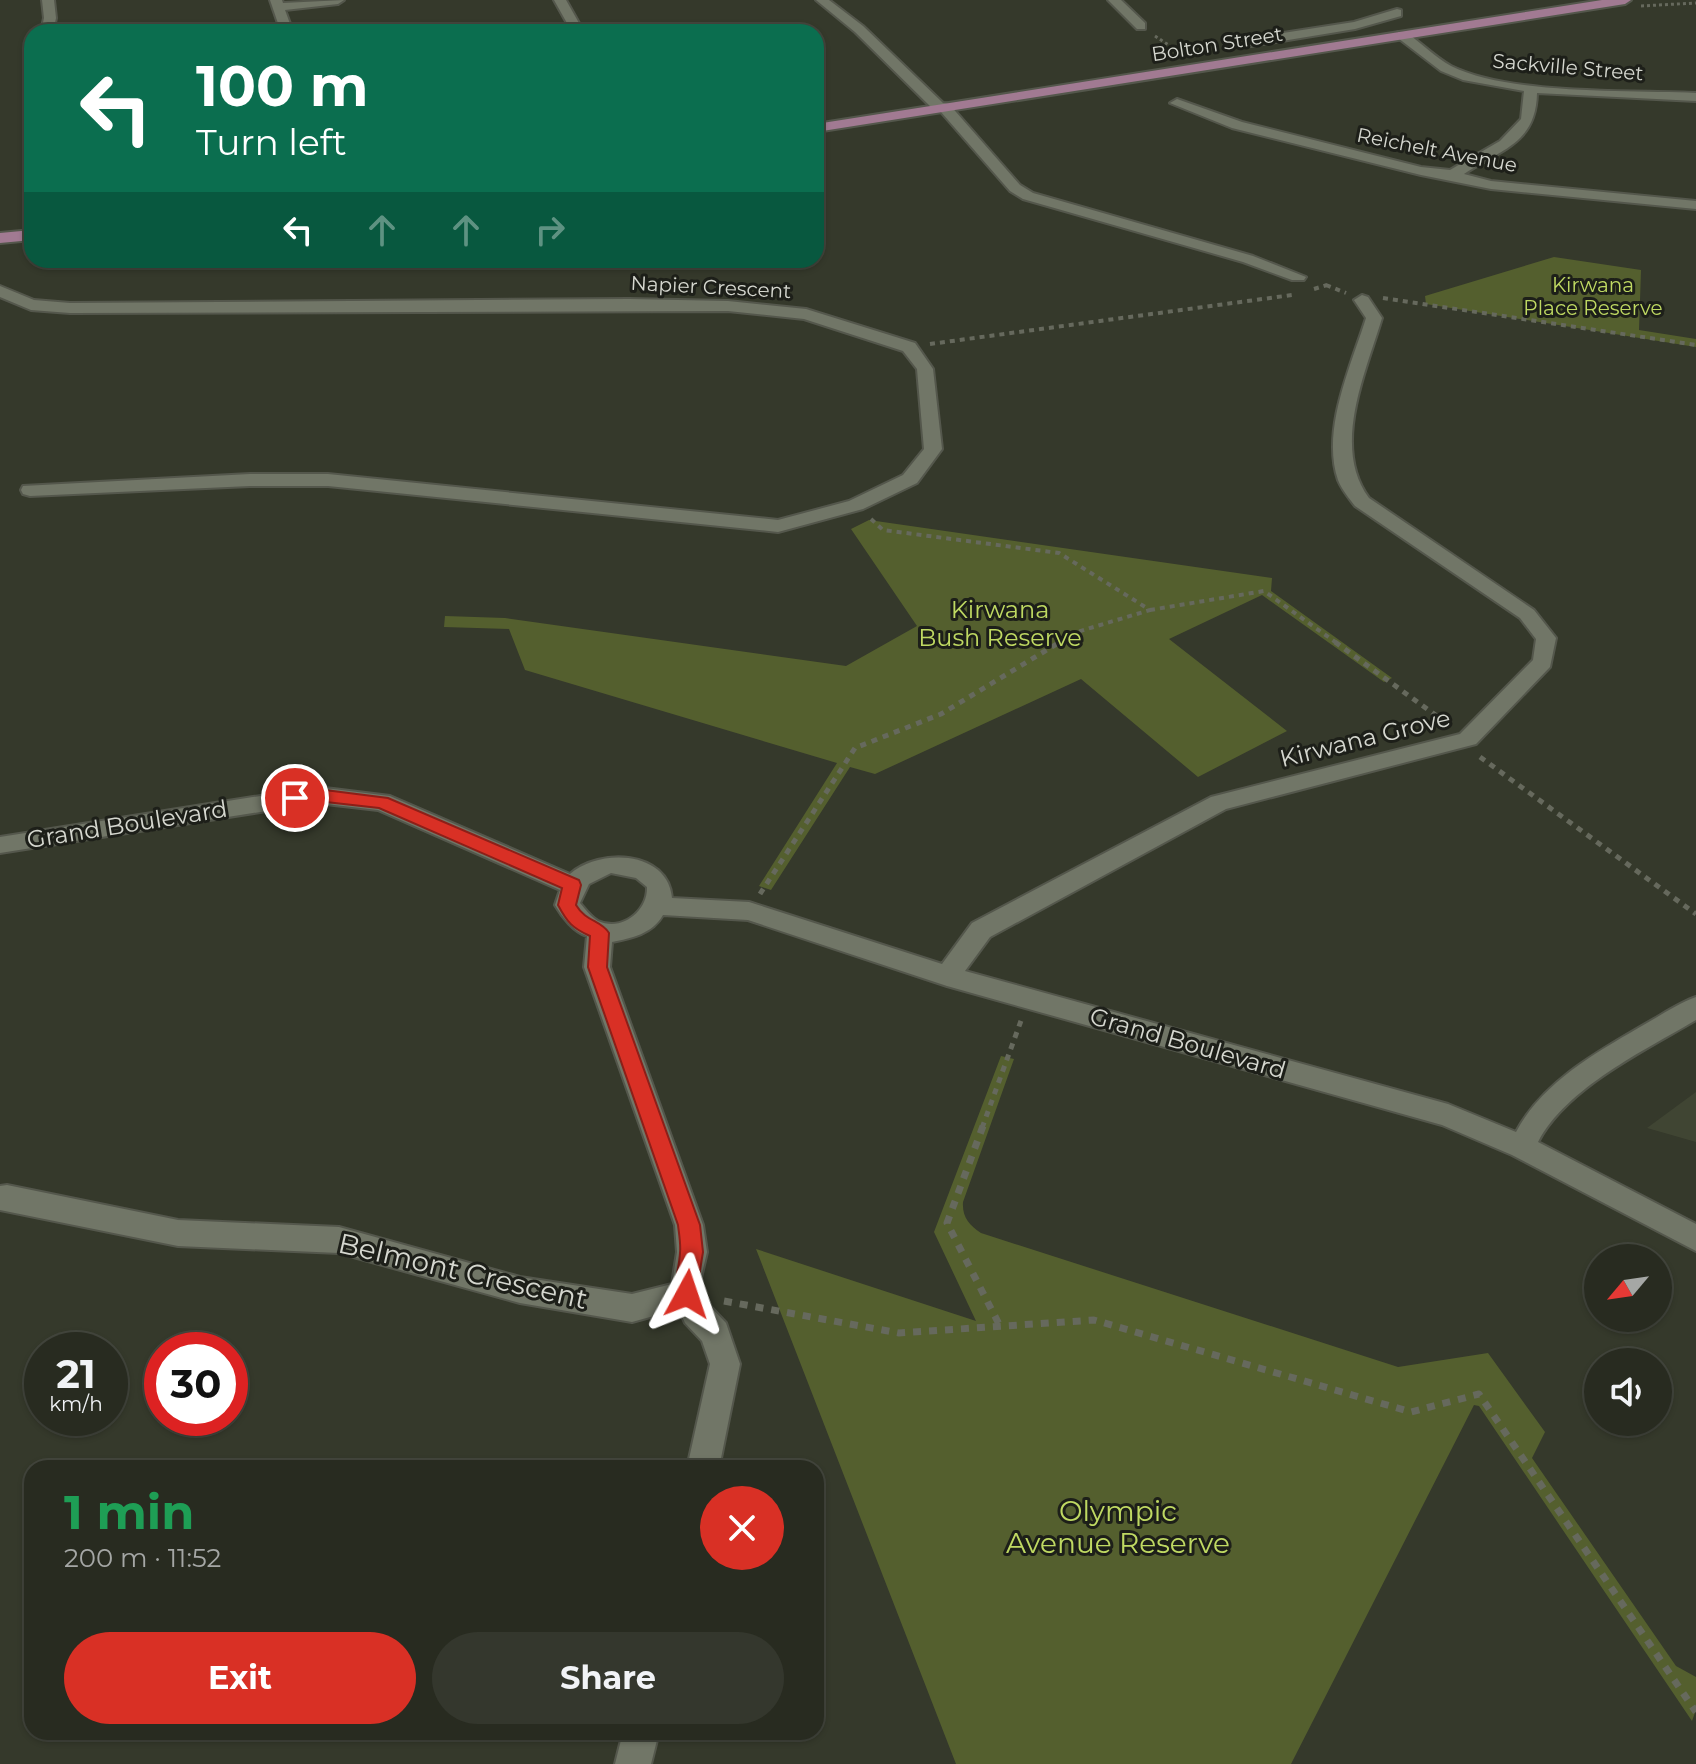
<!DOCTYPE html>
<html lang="en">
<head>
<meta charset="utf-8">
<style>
  :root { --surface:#282b20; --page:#34372d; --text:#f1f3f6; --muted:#a5a7a5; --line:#44473e; --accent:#d93025 }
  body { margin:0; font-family:Montserrat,sans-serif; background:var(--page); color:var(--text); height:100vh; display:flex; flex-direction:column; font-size:30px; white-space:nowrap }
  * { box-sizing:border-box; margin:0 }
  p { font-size:26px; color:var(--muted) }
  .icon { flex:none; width:44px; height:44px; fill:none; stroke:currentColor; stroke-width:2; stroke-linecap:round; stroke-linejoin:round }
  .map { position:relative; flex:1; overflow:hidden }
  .details { position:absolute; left:24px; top:1460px; width:800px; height:280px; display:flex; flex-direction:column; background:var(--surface); border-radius:24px; box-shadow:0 2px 6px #0004,0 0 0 2px var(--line) }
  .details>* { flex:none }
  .top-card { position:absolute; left:24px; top:24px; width:800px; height:244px; border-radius:24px; box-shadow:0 2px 6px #0004,0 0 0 2px var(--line); background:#0b6e4f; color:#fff; overflow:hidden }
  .needle { width:52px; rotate:241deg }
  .buttons { position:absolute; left:1584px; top:1244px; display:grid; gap:16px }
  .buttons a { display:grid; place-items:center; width:88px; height:88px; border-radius:50%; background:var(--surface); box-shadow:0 2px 6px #0004,0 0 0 2px var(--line); font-size:40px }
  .speed { position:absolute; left:24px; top:1332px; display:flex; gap:16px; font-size:40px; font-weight:700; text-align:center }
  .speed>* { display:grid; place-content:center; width:104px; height:104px; border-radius:50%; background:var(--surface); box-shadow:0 2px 6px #0004,0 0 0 2px var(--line); line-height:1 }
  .speed small { font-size:20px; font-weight:400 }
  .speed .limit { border:12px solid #d22; background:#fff; color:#111 }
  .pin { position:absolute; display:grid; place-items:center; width:68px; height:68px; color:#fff; margin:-34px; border:4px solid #fff; border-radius:50%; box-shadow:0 2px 8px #0007 }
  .me { position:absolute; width:88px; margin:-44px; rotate:5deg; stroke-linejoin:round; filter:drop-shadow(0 0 6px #0008) }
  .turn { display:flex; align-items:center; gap:28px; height:168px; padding:0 40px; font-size:36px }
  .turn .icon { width:104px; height:104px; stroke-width:2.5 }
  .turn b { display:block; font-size:56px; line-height:68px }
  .lanes { display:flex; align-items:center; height:76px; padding:0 40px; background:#0003; justify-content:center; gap:40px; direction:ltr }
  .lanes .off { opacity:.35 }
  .round { display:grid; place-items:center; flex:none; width:84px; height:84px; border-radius:42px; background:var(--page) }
  .head { display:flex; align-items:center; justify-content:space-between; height:136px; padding:0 40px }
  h1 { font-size:48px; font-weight:700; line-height:60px; color:#1e9e55 }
  .cta { display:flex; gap:16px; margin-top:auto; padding:16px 40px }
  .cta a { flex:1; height:92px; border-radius:48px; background:var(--accent); color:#fff; font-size:32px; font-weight:700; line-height:92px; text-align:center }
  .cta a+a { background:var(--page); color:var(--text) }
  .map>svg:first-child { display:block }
  .built { fill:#404533 }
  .green { fill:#545f2e }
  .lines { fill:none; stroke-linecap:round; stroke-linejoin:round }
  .minor-casing { stroke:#54574c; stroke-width:4 }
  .major-casing { stroke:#54574c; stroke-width:4 }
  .path-far3 { stroke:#66695d; stroke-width:3; stroke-dasharray:3 3; stroke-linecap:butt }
  .path-far2 { stroke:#66695d; stroke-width:4; stroke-dasharray:5 5; stroke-linecap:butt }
  .path-far1 { stroke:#66695d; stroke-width:5; stroke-dasharray:6 6; stroke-linecap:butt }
  .path { stroke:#66695d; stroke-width:7; stroke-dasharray:8 8; stroke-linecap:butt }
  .minor { fill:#717667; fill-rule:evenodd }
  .major { fill:#a17a92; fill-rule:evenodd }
  .route { fill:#d93025; stroke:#8d1f18; stroke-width:2 }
  .labels { text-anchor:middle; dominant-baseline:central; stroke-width:6; stroke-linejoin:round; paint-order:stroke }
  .far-street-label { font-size:20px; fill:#d5d7cf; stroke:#1d1f19 }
  .far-park-label { font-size:20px; fill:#bfd962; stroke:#1d1f19 }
  .park-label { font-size:24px; fill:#bfd962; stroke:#1d1f19 }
  .street-label { font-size:24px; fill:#d5d7cf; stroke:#1d1f19 }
  .near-street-label { font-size:28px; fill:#d5d7cf; stroke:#1d1f19 }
  .near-park-label { font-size:28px; fill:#bfd962; stroke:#1d1f19 }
</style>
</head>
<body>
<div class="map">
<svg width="1696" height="1764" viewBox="0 0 1696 1764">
  <rect width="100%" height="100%" fill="#35392b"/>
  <path class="built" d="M 1696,1092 L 1696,1142 L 1647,1128 Z"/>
  <path class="green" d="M 1554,257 L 1641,270 L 1639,330 L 1696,339 L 1696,347 L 1426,304 L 1425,296 Z
    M 869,520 L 1272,578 L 1271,591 L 1392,678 L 1384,682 L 1262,595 L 1169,639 L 1287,731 L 1198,777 L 1081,679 L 875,774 L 850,767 L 771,890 L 759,886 L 837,763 L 525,670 L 509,629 L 444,627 L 445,616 L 505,618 L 846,666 L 917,626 L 851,529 Z
    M 1001,1056 L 1014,1059 L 963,1202 C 962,1217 969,1225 981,1233 L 1398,1367 L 1488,1353 L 1545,1432 L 1532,1458 L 1676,1666 L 1696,1677 L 1696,1710 L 1692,1721 L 1479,1406 L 1474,1405 L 1291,1764 L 956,1764 L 756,1249 L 976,1321 L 934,1232 Z"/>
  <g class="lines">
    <g class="minor-casing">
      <path id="minor" d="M 42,0 L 54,0 L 56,18 L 53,32 L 41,32 L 44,18 Z
        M 270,0 L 282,0 L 283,3 L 344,0 L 338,4 L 285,10 L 293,32 L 281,32 Z
        M 554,0 L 566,0 L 584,32 L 572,32 Z
        M 816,0 L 829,0 L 863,26 L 943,103 L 949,104 L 1020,185 L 1033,193 L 1253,256 L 1306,277 L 1304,280 L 1292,280 L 1243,262 L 1023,199 L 1010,191 L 941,112 L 935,111 L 855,32 Z
        M 1108,0 L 1121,0 L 1145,23 L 1145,29 L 1137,29 Z
        M 1397,9 L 1401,10 L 1401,16 L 1355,29 L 1251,46 L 1245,42 L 1251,38 L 1354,22 Z
        M 1398,32 L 1406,32 C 1421,43 1435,57 1451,66 C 1509,95 1629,90 1696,93 L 1696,101 L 1537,93 C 1536,144 1501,149 1464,174 L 1491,181 L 1696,201 L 1696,209 L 1491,189 L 1421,175 L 1232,128 L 1170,103 L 1177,99 L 1242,122 L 1421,167 L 1450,170 L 1500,141 L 1521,119 L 1524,91 L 1463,80 L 1441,71 L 1398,38 Z
        M 0,286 L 34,300 L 70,303 L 629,299 L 728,301 L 806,309 L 915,343 L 933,369 L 942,449 L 917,483 L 863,509 L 778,532 L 328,486 L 250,486 L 30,496 L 23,494 L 21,490 L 23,486 L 250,474 L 328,474 L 778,520 L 849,501 L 903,475 L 924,449 L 917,369 L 903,351 L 804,319 L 728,311 L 70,313 L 31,310 L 0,297 Z
        M 1362,295 L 1368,297 L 1382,318 C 1366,372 1331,447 1369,498 L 1534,610 L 1556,638 L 1550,667 L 1476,744 L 1226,809 L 990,937 L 965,971 L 1448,1104 L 1516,1132 C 1543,1081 1599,1051 1647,1023 C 1663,1014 1679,1003 1696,997 L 1696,1020 C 1645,1050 1566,1088 1538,1142 L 1696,1224 L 1696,1251 L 1512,1155 L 1442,1125 L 947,986 L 748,920 L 663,915 C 652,934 632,938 612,942 L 610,967 L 703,1225 L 707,1252 L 701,1278 L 702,1293 L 707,1303 L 726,1323 L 740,1364 L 719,1468 L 687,1468 L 710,1364 L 702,1341 L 685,1323 L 679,1309 L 632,1322 L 520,1303 L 339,1253 L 178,1246 L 0,1210 L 0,1186 L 7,1185 L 178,1220 L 339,1227 L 520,1277 L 632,1294 L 672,1284 L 677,1252 L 675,1225 L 584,967 L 587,936 C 574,932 562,917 555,905 L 560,890 L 378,810 L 317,803 L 0,853 L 0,837 L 317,787 L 390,796 L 570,874 C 599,848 668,850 672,898 L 749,902 L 942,964 L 972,923 L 1211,797 L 1460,734 L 1533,660 L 1536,639 L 1520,618 L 1355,506 C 1349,498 1342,490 1338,480 C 1321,430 1351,366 1366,318 L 1354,300 ZM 611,873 L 636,878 L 647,887 C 648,911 622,932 598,921 C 591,917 585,909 580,903 L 589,884 Z
        M 623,1732 L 659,1732 L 651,1764 L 615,1764 Z"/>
    </g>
    <g class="major-casing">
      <path id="major" d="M 1602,0 L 1631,0 L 1625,4 L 816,132 L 816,124 Z
        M 32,230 L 32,240 L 0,243 L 0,233 Z"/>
    </g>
    <path class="path-far3" d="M 1641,6 L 1696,3
      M 1155,36 L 1176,50 L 1175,54
      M 1176,50 L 1202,46"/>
    <path class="path-far2" d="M 1326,285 L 1346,293
      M 1314,289 L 1327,285
      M 1383,298 L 1696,345
      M 930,344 L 1292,295
      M 871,519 L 883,530 L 1059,553 L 1150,610 L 1077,632 L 1056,644
      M 1150,610 L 1264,591 L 1338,644"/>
    <path class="path-far1" d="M 1335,642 L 1445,722
      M 1480,757 L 1696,914
      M 760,894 L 855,748 L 941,714 L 1060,642
      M 982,1128 L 1022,1018"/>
    <path class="path" d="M 983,1126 L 947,1223 L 1001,1328
      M 724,1301 L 899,1333 L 1094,1320 L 1411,1412 L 1479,1394 L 1696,1712"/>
    <use href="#minor" class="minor"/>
    <use href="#major" class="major"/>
  </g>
  <path class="route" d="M 317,789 L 388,798 L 579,880 L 581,885 L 576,905 C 586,922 601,920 609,933 L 607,967 L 700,1225 L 703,1252 L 695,1301 L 687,1304 L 679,1301 C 672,1284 679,1271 680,1253 C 681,1244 679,1234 678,1225 L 588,967 L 590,936 C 572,928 567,922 558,905 L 562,888 L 379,808 L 317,801 L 295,804 L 286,798 L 295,792 Z"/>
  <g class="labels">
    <g class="far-street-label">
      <text transform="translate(1217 44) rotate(-9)">Bolton Street</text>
      <text transform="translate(1568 67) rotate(5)">Sackville Street</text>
      <text transform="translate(1437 150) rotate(11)">Reichelt Avenue</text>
      <text transform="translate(711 287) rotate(3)">Napier Crescent</text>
    </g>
    <g class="far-park-label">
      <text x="1593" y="285">Kirwana<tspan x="1593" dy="23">Place Reserve</tspan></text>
    </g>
    <g class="park-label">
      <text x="1000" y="609">Kirwana<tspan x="1000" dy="28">Bush Reserve</tspan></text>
    </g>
    <g class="street-label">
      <text transform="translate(1365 738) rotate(-14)">Kirwana Grove</text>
      <text transform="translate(127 824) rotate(-9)">Grand Boulevard</text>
      <text transform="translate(1188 1043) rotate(16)">Grand Boulevard</text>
    </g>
    <g class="near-street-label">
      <text transform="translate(463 1271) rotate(13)">Belmont Crescent</text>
    </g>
    <g class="near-park-label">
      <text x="1118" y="1511">Olympic<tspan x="1118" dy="32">Avenue Reserve</tspan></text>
    </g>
  </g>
</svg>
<div class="buttons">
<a><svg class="needle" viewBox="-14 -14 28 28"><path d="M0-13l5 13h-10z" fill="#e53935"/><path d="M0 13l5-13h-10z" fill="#a5a7a5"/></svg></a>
<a><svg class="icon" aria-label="sound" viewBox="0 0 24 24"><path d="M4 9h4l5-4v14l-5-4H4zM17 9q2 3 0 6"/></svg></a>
</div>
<div class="speed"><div>21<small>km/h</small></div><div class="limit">30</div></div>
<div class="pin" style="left:295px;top:798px;background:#d93025"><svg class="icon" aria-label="arrive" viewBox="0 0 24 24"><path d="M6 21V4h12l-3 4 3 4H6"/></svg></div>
<svg class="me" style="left:687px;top:1294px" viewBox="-20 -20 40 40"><path d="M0-17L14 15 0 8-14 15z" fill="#d93025" stroke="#fff" stroke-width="4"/></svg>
<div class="top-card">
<div class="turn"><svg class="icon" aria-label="left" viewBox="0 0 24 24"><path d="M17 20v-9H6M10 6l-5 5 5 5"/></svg><div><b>100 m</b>Turn left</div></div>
<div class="lanes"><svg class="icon" aria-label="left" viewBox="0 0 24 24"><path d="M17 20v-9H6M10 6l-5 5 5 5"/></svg><svg class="icon off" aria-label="ahead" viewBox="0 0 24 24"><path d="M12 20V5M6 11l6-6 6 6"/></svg><svg class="icon off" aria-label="ahead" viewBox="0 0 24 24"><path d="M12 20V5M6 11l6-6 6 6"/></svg><svg class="icon off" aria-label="right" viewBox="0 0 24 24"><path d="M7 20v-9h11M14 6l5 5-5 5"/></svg></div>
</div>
<section class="details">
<div class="head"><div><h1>1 min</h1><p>200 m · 11:52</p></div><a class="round" style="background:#d93025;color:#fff"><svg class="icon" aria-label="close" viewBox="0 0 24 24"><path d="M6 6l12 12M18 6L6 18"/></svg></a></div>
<div class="cta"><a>Exit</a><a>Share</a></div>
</section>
</div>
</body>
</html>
